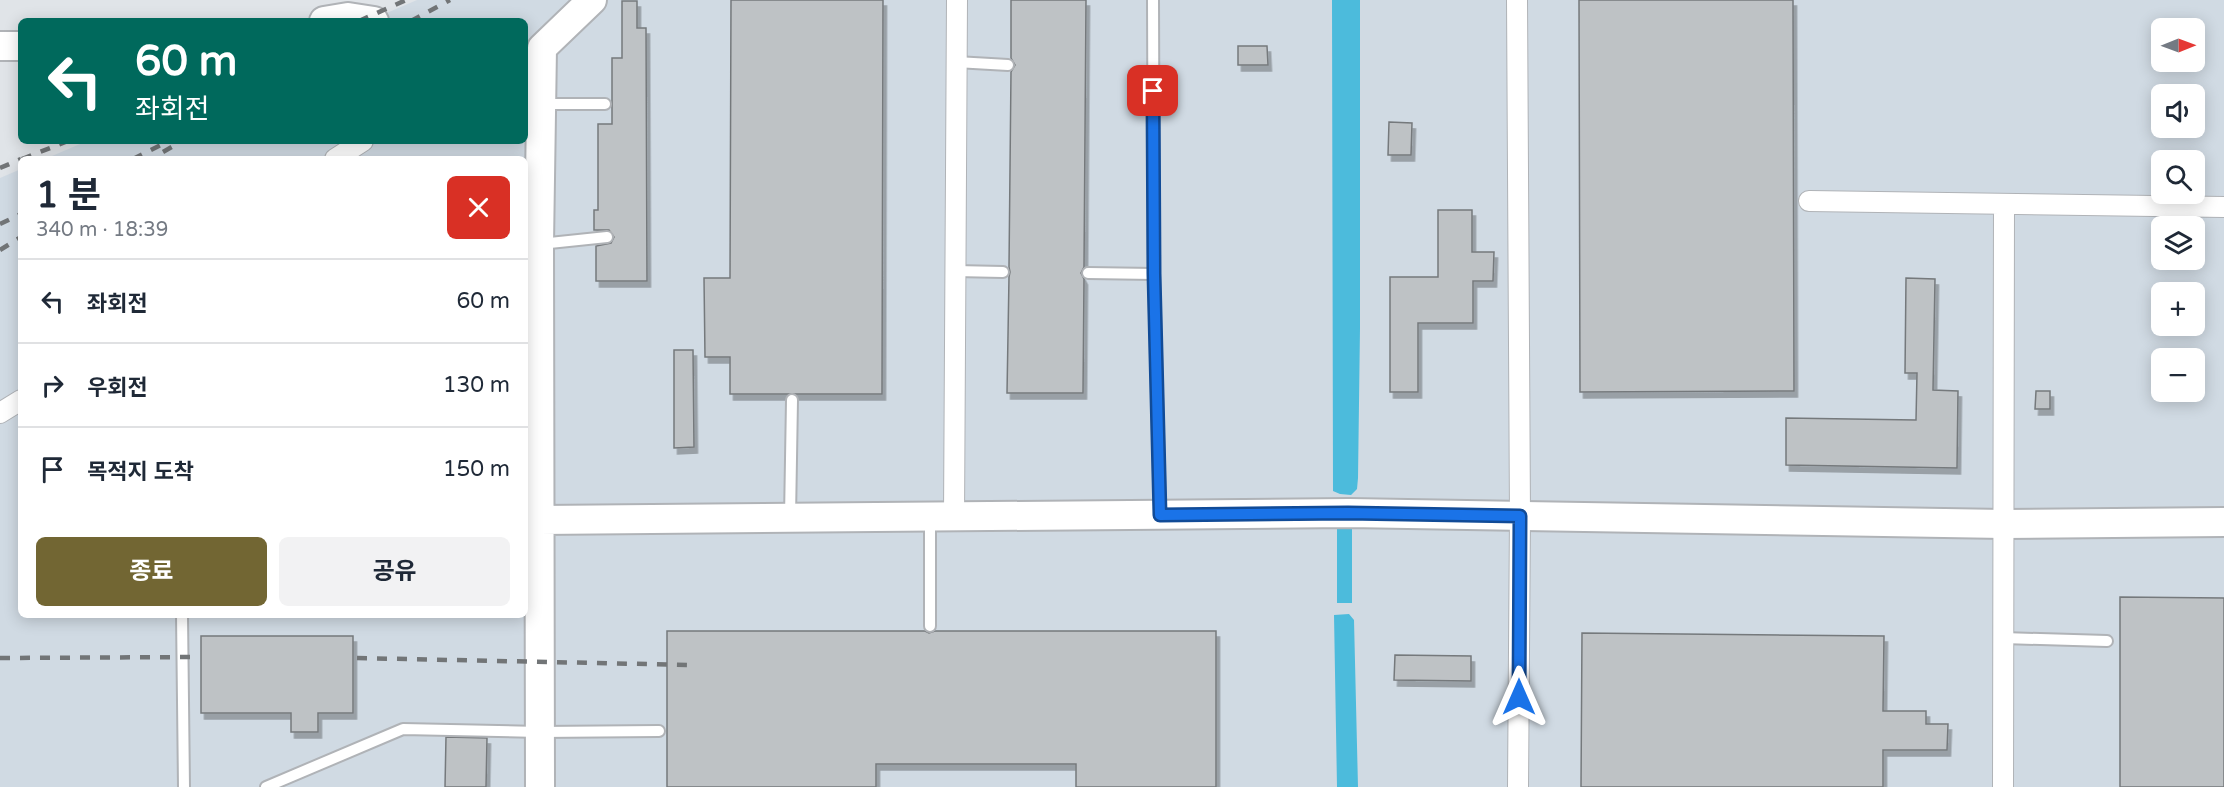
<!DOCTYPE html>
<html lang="ko">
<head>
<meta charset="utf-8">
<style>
  :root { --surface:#fff; --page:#f2f2f3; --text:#1f2937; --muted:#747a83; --line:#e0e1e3; --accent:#726633 }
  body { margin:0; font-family:"Varela Round","Noto Sans KR",sans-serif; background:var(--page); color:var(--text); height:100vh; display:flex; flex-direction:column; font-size:22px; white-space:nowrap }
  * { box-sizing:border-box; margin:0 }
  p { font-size:20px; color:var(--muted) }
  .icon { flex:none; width:33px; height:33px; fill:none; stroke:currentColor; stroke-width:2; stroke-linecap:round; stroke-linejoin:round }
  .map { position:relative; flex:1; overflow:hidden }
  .details { position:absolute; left:18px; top:156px; width:510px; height:462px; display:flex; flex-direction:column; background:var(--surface); border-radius:9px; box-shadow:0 3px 15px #0003 }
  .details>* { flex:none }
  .top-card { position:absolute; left:18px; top:18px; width:510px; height:126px; border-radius:9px; box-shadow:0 3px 15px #0003; background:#00695c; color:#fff; overflow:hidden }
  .needle { width:39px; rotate:89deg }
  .controls { position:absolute; left:2151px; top:18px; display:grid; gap:12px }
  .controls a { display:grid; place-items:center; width:54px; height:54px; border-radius:9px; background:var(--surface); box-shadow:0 3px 15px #0003; font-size:30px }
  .pin { position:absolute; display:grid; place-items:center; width:51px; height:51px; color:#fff; margin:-26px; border-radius:12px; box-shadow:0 3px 9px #0006 }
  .me { position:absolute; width:66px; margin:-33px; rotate:0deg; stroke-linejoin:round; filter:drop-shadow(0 0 4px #0008) }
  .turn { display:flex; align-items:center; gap:21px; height:126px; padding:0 18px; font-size:27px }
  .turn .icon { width:78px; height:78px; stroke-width:2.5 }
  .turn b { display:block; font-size:42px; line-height:51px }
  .round { display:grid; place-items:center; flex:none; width:63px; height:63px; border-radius:9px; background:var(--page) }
  .headline { display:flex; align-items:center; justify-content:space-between; height:102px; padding:0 18px }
  h1 { font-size:36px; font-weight:700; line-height:45px }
  .primary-button { display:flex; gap:12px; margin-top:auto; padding:12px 18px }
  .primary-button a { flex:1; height:69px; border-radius:9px; background:var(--accent); color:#fff; font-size:24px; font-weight:700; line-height:69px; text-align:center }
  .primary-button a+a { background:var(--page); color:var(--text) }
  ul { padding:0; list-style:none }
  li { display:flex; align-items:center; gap:18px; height:84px; padding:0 18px; border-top:2px solid var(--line) }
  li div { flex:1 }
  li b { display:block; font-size:22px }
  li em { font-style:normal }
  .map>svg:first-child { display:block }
  .built { fill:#d0dae3; fill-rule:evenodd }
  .water { fill:#4cbbdc }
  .building { fill:#bec2c5; stroke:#75797c; stroke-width:1.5; filter:url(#shadow) }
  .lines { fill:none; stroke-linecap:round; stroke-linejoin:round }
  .lane-casing { stroke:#b0b3b7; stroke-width:14 }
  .street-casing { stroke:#b0b3b7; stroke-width:22 }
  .secondary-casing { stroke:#b0b3b7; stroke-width:32 }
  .lane { stroke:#fff; stroke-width:10 }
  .street { stroke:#fff; stroke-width:20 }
  .secondary { stroke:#fff; stroke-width:28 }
  .rail { stroke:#727577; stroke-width:4.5; stroke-dasharray:10 10; stroke-linecap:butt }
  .route-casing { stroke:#114b97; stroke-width:15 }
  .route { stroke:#1a73e8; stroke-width:10 }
</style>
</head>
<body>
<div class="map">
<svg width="2224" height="787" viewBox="0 0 2224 787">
  <defs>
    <filter id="shadow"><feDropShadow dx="3.5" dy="6" stdDeviation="0" flood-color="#0004"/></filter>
  </defs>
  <rect width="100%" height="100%" fill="#e0e4e8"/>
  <path class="built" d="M 417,0 L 2224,0 L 2224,787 L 0,787 L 0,178 L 21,169 L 21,615 L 525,615 L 525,159 L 45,159 L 87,141 L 525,141 L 525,21 L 368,21 ZM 2162,28 L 2194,28 L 2194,62 L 2162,62 ZM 2162,94 L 2194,94 L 2194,128 L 2162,128 ZM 2162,160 L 2194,160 L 2194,194 L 2162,194 ZM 2162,226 L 2194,226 L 2194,260 L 2162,260 ZM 2162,292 L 2194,292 L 2194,326 L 2162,326 ZM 2162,358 L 2194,358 L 2194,392 L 2162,392 Z"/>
  <path class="water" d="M 1332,0 L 1360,0 L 1360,328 L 1358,478 L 1357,489 L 1351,495 L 1340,494 L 1333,491 Z
    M 1337,521 L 1352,522 L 1352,603 L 1337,603 Z
    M 1349,614 L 1354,620 L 1358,787 L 1337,787 L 1334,615 Z"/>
  <path class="building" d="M 731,0 L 883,0 L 882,394 L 730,394 L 730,357 L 705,357 L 704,278 L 730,278 Z
    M 1011,0 L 1086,0 L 1084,267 L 1081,273 L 1084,279 L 1083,393 L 1007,393 L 1009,277 L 1010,272 L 1009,267 L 1011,72 L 1015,65 L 1011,58 Z
    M 1579,0 L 1793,0 L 1794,391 L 1580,392 Z
    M 622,1 L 637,1 L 637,28 L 646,28 L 647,281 L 596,281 L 596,246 L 611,243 L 614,237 L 609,230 L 594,230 L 594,210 L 598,210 L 598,124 L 612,124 L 612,58 L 622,58 Z
    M 1238,46 L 1267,46 L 1268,65 L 1238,65 Z
    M 1389,122 L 1412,123 L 1411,155 L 1388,155 Z
    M 1438,210 L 1472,210 L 1472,252 L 1494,252 L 1493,281 L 1473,281 L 1473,323 L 1418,323 L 1418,392 L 1390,392 L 1390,277 L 1438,277 Z
    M 1906,278 L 1935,279 L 1933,390 L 1958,391 L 1957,468 L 1786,465 L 1786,418 L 1916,420 L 1917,373 L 1905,373 Z
    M 674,350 L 693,350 L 694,447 L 674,448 Z
    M 2036,391 L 2050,391 L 2050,409 L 2035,409 Z
    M 2120,597 L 2224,598 L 2224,787 L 2120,787 Z
    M 667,631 L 925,631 L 929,633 L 935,631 L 1216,631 L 1216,787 L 1076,787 L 1076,764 L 876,764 L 876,787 L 667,787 Z
    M 1582,633 L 1884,636 L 1883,711 L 1926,711 L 1926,724 L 1948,724 L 1947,750 L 1883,750 L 1883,787 L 1581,787 Z
    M 201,636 L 353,636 L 353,713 L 318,713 L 318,732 L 291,732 L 291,713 L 201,713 Z
    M 1395,655 L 1471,656 L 1471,681 L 1394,680 Z
    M 446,737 L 487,738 L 486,787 L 445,787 Z"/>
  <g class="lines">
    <g class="lane-casing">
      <path id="lane" d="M 1153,0 L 1154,274 L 1160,515
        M 956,62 L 1008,65
        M 541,104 L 605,104
        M 540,244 L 607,237
        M 955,271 L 1003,272
        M 1088,273 L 1154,274
        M 930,517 L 930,626
        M 790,518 L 792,400
        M 182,615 L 184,787
        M 2003,638 L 2107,641
        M 266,787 L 403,729 L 539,732 L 659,731"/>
    </g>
    <g class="street-casing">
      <path id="street" d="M 1517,0 L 1520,516 L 1518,787
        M 335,159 L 363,141
        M 1809,201 L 2224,207
        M 0,413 L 21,400
        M 954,517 L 957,0
        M 2003,787 L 2004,204"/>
    </g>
    <g class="secondary-casing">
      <path id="secondary" d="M 324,21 L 348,17 L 374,21
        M 0,46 L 21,46
        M 540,520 L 1349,513 L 2004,524 L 2224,522
        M 540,787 L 539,244 L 542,48 L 592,0"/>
    </g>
    <use href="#lane" class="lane"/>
    <use href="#street" class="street"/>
    <use href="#secondary" class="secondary"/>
    <path class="rail" d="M 359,21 L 406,0
      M 411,21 L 450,0
      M 163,152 L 182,141
      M 22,159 L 68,141
      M 133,159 L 169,141
      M 0,168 L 21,159
      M 0,224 L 21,214
      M 0,250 L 21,237
      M 0,658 L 199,657
      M 357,658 L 691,665"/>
  </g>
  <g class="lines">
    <g class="route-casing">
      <path id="route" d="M 1153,91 L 1154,274 L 1160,515 L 1348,513 L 1520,516 L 1519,697"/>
    </g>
    <use href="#route" class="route"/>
  </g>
</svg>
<div class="controls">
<a><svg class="needle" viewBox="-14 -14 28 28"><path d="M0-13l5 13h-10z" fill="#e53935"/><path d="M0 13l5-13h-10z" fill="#747a83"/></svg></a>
<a><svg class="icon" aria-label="sound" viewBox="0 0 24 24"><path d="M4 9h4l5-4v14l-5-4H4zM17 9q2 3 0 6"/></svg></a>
<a><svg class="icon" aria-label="search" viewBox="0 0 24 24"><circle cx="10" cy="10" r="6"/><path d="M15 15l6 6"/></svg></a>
<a><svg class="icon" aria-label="layers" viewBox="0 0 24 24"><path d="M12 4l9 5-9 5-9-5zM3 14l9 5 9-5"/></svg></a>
<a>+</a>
<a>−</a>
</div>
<div class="pin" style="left:1153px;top:91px;background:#d93025"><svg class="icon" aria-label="arrive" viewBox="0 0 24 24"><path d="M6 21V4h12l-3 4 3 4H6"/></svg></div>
<svg class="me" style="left:1519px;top:697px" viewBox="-20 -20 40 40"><path d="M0-17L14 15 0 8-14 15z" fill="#1a73e8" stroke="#fff" stroke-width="4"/></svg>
<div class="top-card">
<div class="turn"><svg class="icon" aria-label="left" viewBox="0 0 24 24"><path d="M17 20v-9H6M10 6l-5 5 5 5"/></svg><div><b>60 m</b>좌회전</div></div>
</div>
<section class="details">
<div class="headline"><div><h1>1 분</h1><p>340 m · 18:39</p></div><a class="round" style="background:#d93025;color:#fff"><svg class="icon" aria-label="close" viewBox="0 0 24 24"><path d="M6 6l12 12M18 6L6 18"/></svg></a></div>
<ul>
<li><svg class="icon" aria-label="left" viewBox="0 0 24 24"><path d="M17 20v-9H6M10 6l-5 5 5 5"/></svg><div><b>좌회전</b></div><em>60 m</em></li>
<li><svg class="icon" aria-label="right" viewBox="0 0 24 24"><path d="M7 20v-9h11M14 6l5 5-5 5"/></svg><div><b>우회전</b></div><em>130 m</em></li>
<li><svg class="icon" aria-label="arrive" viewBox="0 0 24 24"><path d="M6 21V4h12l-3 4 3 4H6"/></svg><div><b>목적지 도착</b></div><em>150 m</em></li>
</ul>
<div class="primary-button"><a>종료</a><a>공유</a></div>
</section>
</div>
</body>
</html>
